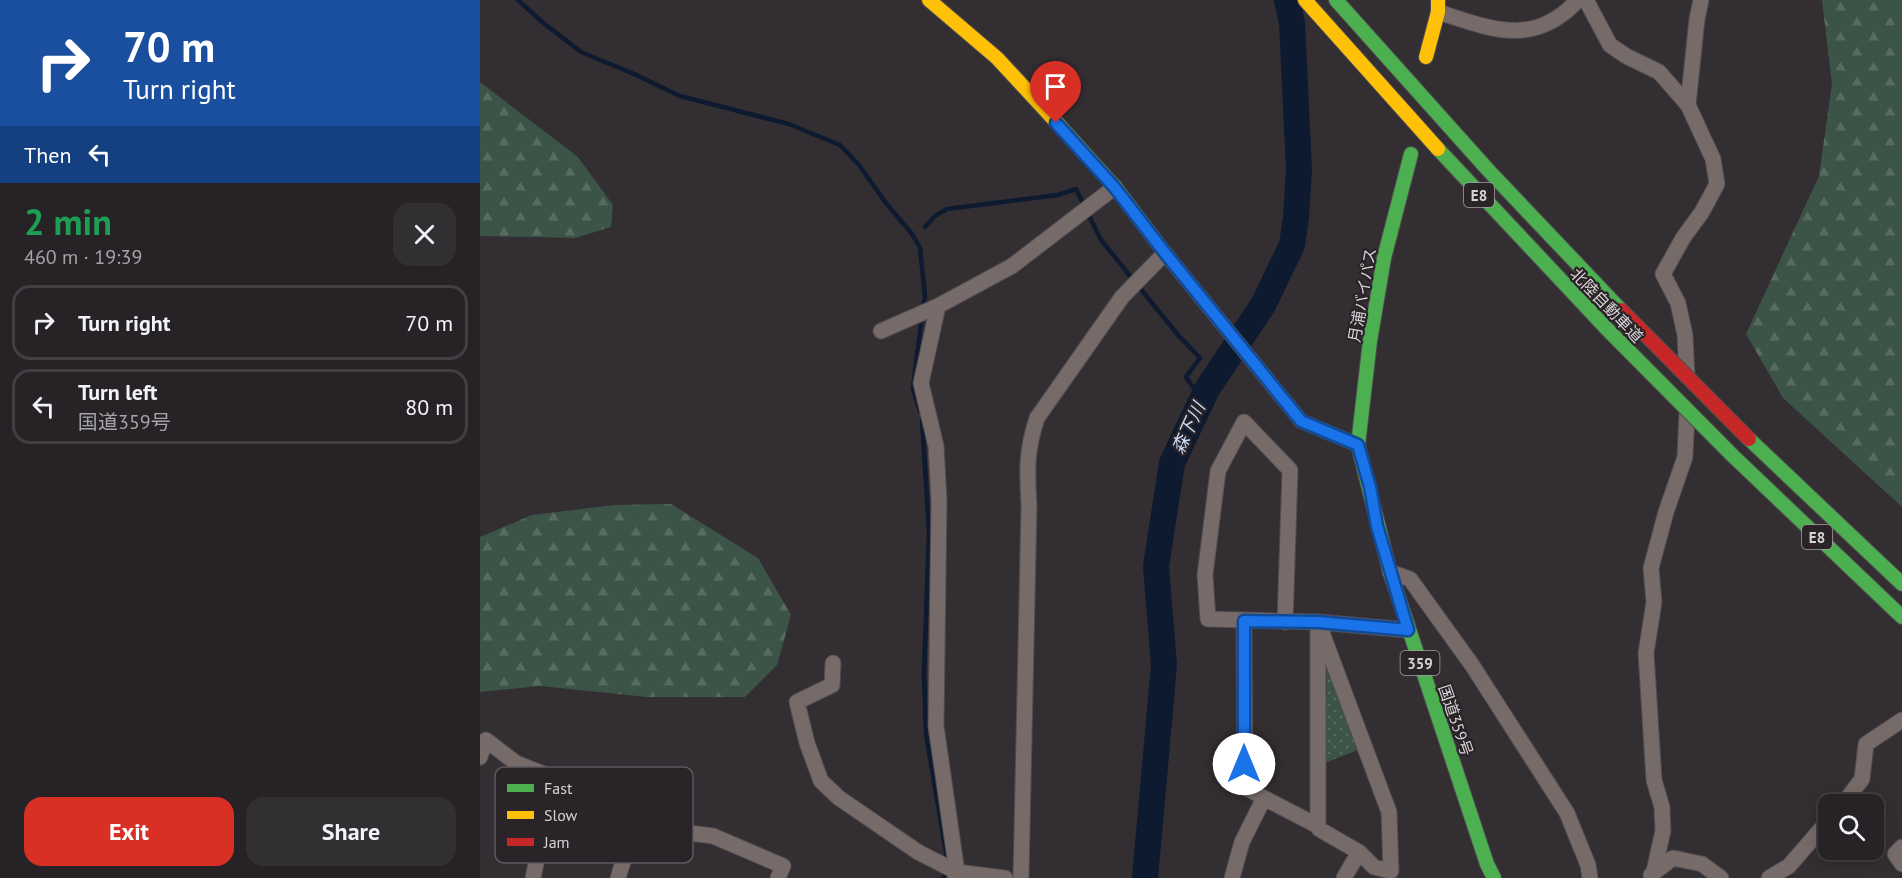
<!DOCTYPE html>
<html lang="en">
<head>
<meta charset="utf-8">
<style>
  :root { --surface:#262226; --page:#322f32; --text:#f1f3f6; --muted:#a4a4a7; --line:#423f43; --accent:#d93025 }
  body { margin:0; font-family:"PT Sans","Noto Sans JP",sans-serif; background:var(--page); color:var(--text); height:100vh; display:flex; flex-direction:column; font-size:22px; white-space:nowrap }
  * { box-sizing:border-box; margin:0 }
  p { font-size:20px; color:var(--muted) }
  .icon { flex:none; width:33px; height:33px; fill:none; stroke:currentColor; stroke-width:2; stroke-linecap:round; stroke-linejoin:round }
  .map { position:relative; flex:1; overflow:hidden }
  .sheet { display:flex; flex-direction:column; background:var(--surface); width:480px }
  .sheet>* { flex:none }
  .top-card { background:#1a4fa0; color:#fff; overflow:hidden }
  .tools { position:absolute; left:1338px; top:794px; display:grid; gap:12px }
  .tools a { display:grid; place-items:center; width:66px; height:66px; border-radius:12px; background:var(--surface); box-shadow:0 3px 15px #0003,0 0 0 2px var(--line); font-size:30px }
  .pin { position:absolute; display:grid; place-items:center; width:51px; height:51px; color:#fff; margin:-62px -26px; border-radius:50% 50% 50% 0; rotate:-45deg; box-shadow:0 0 6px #0007 }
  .pin .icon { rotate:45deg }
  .me { position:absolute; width:66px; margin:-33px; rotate:0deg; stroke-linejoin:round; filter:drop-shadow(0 0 4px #0008) }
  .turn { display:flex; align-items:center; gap:21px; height:126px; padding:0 24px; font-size:27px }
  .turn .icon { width:78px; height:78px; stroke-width:2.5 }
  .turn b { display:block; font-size:42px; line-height:51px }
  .then { display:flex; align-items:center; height:57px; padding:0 24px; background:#0003; gap:12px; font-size:22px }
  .round { display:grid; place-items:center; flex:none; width:63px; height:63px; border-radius:18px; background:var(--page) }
  .overview { display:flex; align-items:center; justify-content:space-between; height:102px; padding:0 24px }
  h1 { font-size:36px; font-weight:700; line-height:45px; color:#1e9e55 }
  .primary-button { display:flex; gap:12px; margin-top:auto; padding:12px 24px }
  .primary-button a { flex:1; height:69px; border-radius:18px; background:var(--accent); color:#fff; font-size:24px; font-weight:700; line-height:69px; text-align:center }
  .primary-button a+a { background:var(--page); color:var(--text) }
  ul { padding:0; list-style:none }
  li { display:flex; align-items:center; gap:18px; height:75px; margin:0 12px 9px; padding:0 12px; border:3px solid var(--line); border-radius:18px }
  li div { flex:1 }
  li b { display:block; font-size:22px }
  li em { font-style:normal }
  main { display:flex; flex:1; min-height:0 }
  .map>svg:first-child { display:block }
  .green { fill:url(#green-dots) }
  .forest { fill:url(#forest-firs) }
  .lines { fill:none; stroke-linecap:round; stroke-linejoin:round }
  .stream { stroke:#0d1a2f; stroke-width:4.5 }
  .river { stroke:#0d1a2f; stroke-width:26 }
  .street-casing { stroke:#504c4f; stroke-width:17 }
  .fast-casing { stroke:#504c4f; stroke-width:16 }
  .slow-casing { stroke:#504c4f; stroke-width:16 }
  .street { stroke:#776b6a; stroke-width:15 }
  .fast { stroke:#4caf50; stroke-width:14 }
  .slow { stroke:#ffc107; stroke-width:14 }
  .fast-bridge-casing { stroke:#504c4f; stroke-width:16; stroke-linecap:butt }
  .jam-bridge-casing { stroke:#504c4f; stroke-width:16; stroke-linecap:butt }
  .fast-bridge { stroke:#4caf50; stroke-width:14 }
  .jam-bridge { stroke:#c62828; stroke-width:14 }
  .route-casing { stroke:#114b97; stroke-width:15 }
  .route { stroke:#1a73e8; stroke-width:10 }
  .labels { text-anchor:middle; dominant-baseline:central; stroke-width:4.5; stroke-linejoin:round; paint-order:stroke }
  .shield { fill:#2a2429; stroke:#a39ea2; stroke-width:1.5 }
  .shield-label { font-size:15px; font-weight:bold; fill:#d7d2d6 }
  .street-label { font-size:16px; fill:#d7d2d6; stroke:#2a2429 }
  .water-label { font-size:18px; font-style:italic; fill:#c8dcfb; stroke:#2a2429 }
  .key { fill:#2a2429; stroke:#5e585d; stroke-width:1.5 }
  .key-label { font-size:16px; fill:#d7d2d6 }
</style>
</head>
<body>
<main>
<section class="sheet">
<div class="top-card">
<div class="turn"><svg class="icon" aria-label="right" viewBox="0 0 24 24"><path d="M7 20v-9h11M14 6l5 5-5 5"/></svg><div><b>70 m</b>Turn right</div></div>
<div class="then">Then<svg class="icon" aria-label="left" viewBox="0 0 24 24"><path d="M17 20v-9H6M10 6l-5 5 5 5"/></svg></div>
</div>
<div class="overview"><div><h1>2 min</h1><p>460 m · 19:39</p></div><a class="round"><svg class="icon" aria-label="close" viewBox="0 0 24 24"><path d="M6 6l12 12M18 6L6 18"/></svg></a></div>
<ul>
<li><svg class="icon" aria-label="right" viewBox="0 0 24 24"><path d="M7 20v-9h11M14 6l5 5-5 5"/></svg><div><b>Turn right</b></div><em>70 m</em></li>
<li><svg class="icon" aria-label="left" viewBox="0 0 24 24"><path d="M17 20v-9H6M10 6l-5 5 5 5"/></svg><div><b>Turn left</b><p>国道359号</p></div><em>80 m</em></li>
</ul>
<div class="primary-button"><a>Exit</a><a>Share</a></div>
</section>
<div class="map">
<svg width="1422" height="878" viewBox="0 0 1422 878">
  <defs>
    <pattern id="green-dots" width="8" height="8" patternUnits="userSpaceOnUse" patternTransform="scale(1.5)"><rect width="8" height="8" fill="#3c5347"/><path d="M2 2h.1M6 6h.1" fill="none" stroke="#576b61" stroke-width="1.8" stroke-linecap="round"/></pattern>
    <pattern id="forest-firs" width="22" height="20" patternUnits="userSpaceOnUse" patternTransform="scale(1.5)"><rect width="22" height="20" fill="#3c5347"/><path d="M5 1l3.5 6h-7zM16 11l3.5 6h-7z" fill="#576b61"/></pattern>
  </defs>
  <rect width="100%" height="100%" fill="#332e32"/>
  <path class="green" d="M 847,657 L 880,749 L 845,763 Z"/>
  <path class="forest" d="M 1342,0 L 1422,0 L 1422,507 L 1303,398 L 1266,334 L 1339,176 L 1352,84 Z
    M 0,82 L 98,157 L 133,205 L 131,227 L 95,238 L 0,236 Z
    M 191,504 L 278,558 L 311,615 L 297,665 L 265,697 L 167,697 L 60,686 L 0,692 L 0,537 L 52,515 L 134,505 Z"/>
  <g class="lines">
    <path class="stream" d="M 38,0 L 61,21 L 101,52 L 152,73 L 200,96 L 309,124 L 360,145 L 379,165 L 406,203 L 432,234 L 440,248 L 445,297 L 443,308
      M 445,227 L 455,216 L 467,209 L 578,195 L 596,189 L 621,240 L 698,335 L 720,358 L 706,377 L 722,400
      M 440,411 L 433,388 L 442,316
      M 442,419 L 449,532 L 444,673 L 446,734 L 468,864 L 464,878"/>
    <path class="river" d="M 665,878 L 684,665 L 676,566 L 692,463 L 727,389 L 783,305 L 812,245 L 816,217 L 819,170 L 812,23 L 807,0"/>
    <g class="street-casing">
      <path id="street" d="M 1106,0 L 1130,45 L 1146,56 L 1179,72 L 1208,105 L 1233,159 L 1237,184 L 1222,212 L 1203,238 L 1183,274 L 1198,303 L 1205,335 L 1207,375
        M 958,12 C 1011,29 1054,48 1098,0
        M 1208,105 L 1217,19 L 1221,0
        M 458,306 L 441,383 L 456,446 L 459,500 L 456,726 L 477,872 L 475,878
        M 401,331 L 458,306 L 532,266 L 635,187
        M 910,572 L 930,579 L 992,665 L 1087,813 L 1108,865 L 1110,878
        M 764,621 L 765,787 L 784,798
        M 805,622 L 810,470 L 764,422 L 738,471 L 725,575 L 728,619 L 838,622 L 928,630
        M 838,622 L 909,812 L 911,871 L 894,867 L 879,852 L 839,829 L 838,826 Z
        M 353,663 L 352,685 L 317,702 L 327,743 L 341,781 L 359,798 L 438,852 L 477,872 L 525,878
        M 0,757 L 6,740 L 36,763 L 74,778 L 136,794 L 158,813 L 210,833 L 233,836 L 303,866 L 298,878
        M 1363,804 L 1382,779 L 1386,744 L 1422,720
        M 1422,847 L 1415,854 L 1422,864
        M 1174,871 L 1183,831 L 1182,807 L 1174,780 L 1166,653 L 1174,602 L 1171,568 L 1186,512 L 1205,457 L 1207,411
        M 1171,875 L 1193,858 L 1222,864 L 1241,878
        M 53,878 L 74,778
        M 138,878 L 158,813
        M 541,878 L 549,505 C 547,471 546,451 557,418 L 642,297 L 685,253
        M 752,878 L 762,842 L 784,798 L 838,826
        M 864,878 L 879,852
        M 1289,878 L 1309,866 L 1348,821"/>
    </g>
    <g class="fast-casing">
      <path id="fast" d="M 856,0 L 1009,171 L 1141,310
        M 579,125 L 635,187 L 685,253 L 821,421 L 878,445
        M 958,149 L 1126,328
        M 931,154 L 904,258 L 890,341 L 878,445 L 910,572 L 1007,864 L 1014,878
        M 1269,439 L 1422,584
        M 1253,456 L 1422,617"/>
    </g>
    <g class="slow-casing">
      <path id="slow" d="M 449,0 L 517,58 L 579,125
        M 825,0 L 958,149
        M 946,57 L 958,12 L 958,0"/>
    </g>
    <use href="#street" class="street"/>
    <use href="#fast" class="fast"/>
    <use href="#slow" class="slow"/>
    <g class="fast-bridge-casing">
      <path id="fast-bridge" d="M 1126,328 L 1253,456"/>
    </g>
    <g class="jam-bridge-casing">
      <path id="jam-bridge" d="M 1141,310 L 1269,439"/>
    </g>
    <use href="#fast-bridge" class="fast-bridge"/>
    <use href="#jam-bridge" class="jam-bridge"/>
  </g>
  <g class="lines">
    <g class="route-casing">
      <path id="route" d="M 576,123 L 635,188 L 685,253 L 821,421 L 878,445 L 890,487 L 897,526 L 928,630 L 838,622 L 764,621 L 764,764"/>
    </g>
    <use href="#route" class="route"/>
  </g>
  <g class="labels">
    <g class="shield">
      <rect x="984" y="183" width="30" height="24" rx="4.5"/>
      <rect x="1322" y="525" width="30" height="24" rx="4.5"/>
      <rect x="920.5" y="651" width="39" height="24" rx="4.5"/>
    </g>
    <g class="shield-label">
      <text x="999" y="195">E8</text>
      <text x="1337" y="537">E8</text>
      <text x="940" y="663">359</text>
    </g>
    <g class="street-label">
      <text transform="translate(882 295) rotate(-80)">月浦バイパス</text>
      <text transform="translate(1127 305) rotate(46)">北陸自動車道</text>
      <text transform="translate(976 720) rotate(71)">国道359号</text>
    </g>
    <g class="water-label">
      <text transform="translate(708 428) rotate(-65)">森下川</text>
    </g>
  </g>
  <rect x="15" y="767" width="198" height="96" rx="9" class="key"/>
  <rect x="27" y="784" width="27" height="8" fill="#4caf50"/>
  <rect x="27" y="811" width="27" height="8" fill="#ffc107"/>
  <rect x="27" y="838" width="27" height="8" fill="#c62828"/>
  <g class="key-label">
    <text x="64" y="794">Fast</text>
    <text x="64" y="821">Slow</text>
    <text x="64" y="848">Jam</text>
  </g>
</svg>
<div class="tools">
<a><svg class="icon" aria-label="search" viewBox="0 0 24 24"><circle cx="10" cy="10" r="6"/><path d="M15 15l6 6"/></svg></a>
</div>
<div class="pin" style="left:576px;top:123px;background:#d93025"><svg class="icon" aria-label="arrive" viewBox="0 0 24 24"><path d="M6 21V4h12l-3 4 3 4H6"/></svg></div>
<svg class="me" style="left:764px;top:764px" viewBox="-20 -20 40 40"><circle r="19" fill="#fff"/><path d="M0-13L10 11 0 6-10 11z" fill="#1a73e8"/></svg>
</div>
</main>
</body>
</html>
